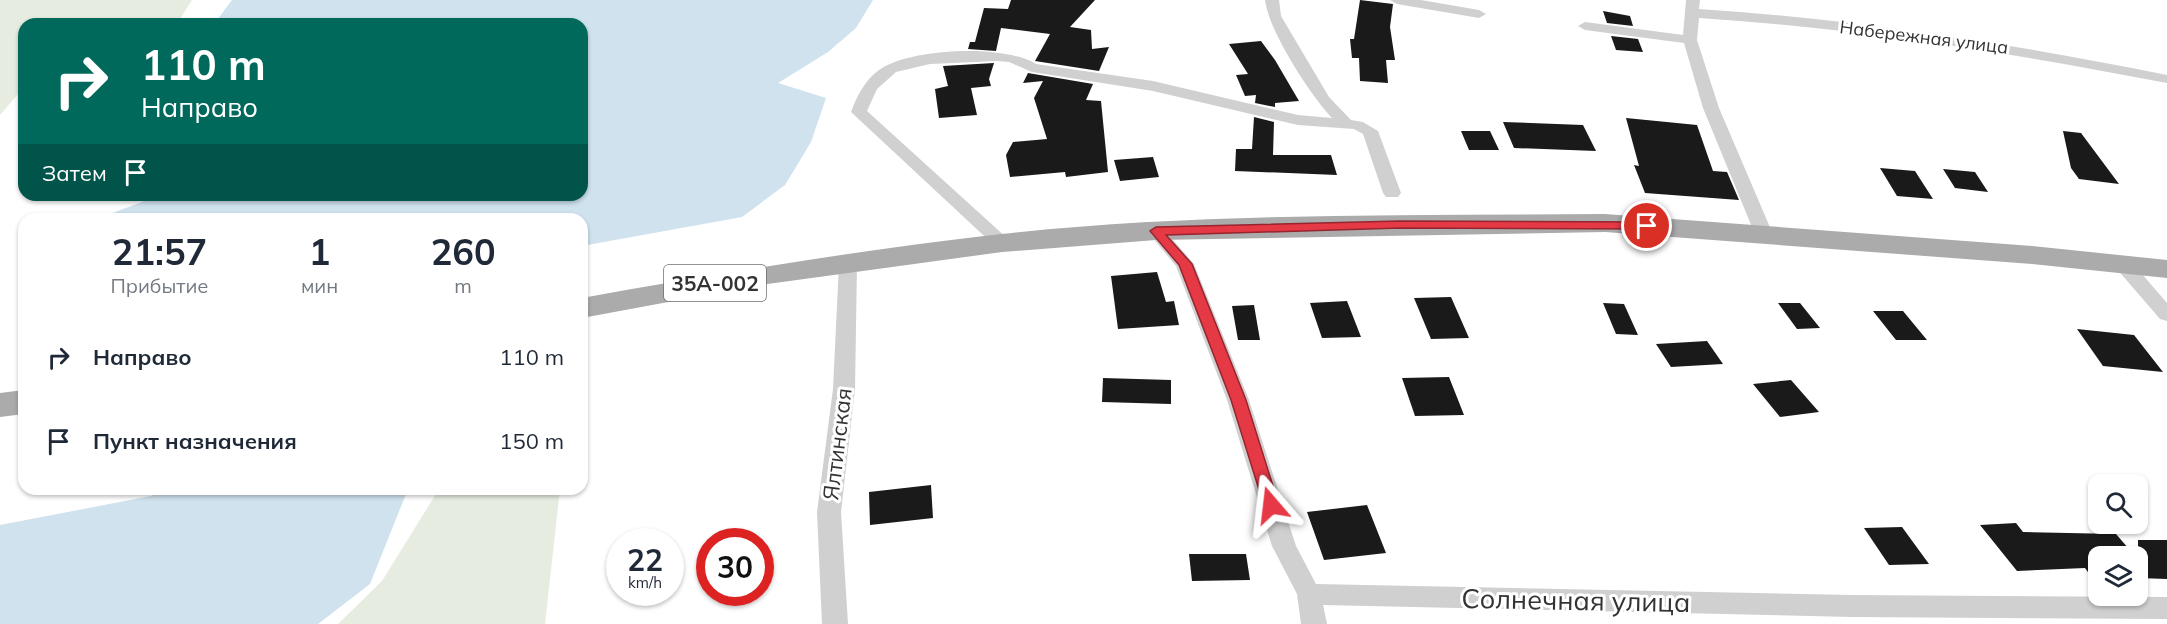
<!DOCTYPE html>
<html lang="ru">
<head>
<meta charset="utf-8">
<style>
  :root { --surface:#fff; --page:#f6f6f7; --text:#1f2937; --muted:#747a83 }
  body { margin:0; font-family:Mulish,sans-serif; background:var(--page); color:var(--text); height:100vh; display:flex; flex-direction:column; font-size:22px; white-space:nowrap }
  * { box-sizing:border-box; margin:0 }
  p { font-size:20px; color:var(--muted) }
  .icon { flex:none; width:33px; height:33px; fill:none; stroke:currentColor; stroke-width:2; stroke-linecap:round; stroke-linejoin:round }
  .map { position:relative; flex:1; overflow:hidden }
  .side { position:absolute; left:18px; top:213px; width:570px; height:282px; display:flex; flex-direction:column; background:var(--surface); border-radius:18px; box-shadow:0 2px 4px #0004 }
  .side>* { flex:none }
  .top-card { position:absolute; left:18px; top:18px; width:570px; height:183px; border-radius:18px; box-shadow:0 2px 4px #0004; background:#00695c; color:#fff; overflow:hidden }
  .buttons { position:absolute; left:2088px; top:474px; display:grid; gap:12px }
  .buttons a { display:grid; place-items:center; width:60px; height:60px; border-radius:12px; background:var(--surface); box-shadow:0 2px 4px #0004; font-size:30px }
  .speed { position:absolute; left:606px; top:528px; display:flex; gap:12px; font-size:30px; font-weight:700; text-align:center }
  .speed>* { display:grid; place-content:center; width:78px; height:78px; border-radius:50%; background:var(--surface); box-shadow:0 2px 4px #0004; line-height:1 }
  .speed small { font-size:15px; font-weight:400 }
  .speed .limit { border:9px solid #d22; background:#fff; color:#111 }
  .pin { position:absolute; display:grid; place-items:center; width:51px; height:51px; color:#fff; margin:-26px; border:3px solid #fff; border-radius:50%; box-shadow:0 2px 6px #0007 }
  .me { position:absolute; width:66px; margin:-33px; rotate:343deg; stroke-linejoin:round; filter:drop-shadow(0 0 4px #0008) }
  .turn { display:flex; align-items:center; gap:21px; height:126px; padding:0 24px; font-size:27px }
  .turn .icon { width:78px; height:78px; stroke-width:2.5 }
  .turn b { display:block; font-size:42px; line-height:51px }
  .then { display:flex; align-items:center; height:57px; padding:0 24px; background:#0003; gap:12px; font-size:22px }
  .eta { display:flex; justify-content:space-evenly; align-items:center; height:102px; text-align:center }
  .eta b { font-size:36px; font-weight:700; line-height:42px }
  ul { padding:0; list-style:none }
  li { display:flex; align-items:center; gap:18px; height:84px; padding:0 24px }
  li div { flex:1 }
  li b { display:block; font-size:22px }
  li em { font-style:normal }
  .map>svg:first-child { display:block }
  .green { fill:#e6ecdf }
  .water { fill:#cfe2ee }
  .building { fill:#1a1a1a }
  .lines { fill:none; stroke-linecap:round; stroke-linejoin:round }
  .street { fill:#d0d0d0; fill-rule:evenodd }
  .primary { fill:#ababab; fill-rule:evenodd }
  .route { fill:#e63946; stroke:#96252e; stroke-width:1.5 }
  .labels { text-anchor:middle; dominant-baseline:central; stroke-width:6; stroke-linejoin:round; paint-order:stroke }
  .far-street-label { font-size:18px; fill:#333; stroke:#fff }
  .shield { fill:#fff; stroke:#707070; stroke-width:1.5 }
  .shield-label { font-size:21px; font-weight:bold; fill:#333 }
  .street-label { font-size:22px; fill:#333; stroke:#fff }
  .near-street-label { font-size:27px; fill:#333; stroke:#fff }
</style>
</head>
<body>
<div class="map">
<svg width="2167" height="624" viewBox="0 0 2167 624">
  <rect width="100%" height="100%" fill="#fff"/>
  <path class="green" d="M 0,0 L 192,0 L 177,24 L 24,24 L 24,87 L 0,115 Z
    M 439,489 L 560,489 L 545,624 L 338,624 L 382,581 Z"/>
  <path class="water" d="M 232,0 L 873,0 L 856,28 L 828,52 L 778,83 L 826,98 L 811,142 L 785,185 L 742,217 L 582,246 L 582,219 L 96,219 L 161,195 L 582,195 L 582,24 L 214,24 Z
    M 162,489 L 408,489 L 370,584 L 318,624 L 0,624 L 0,525 L 151,496 Z"/>
  <path class="building" d="M 1011,0 L 1095,0 L 1070,27 L 1091,30 L 1092,49 L 1109,47 L 1099,71 L 1035,61 L 1050,34 L 1001,28 L 996,51 L 968,49 L 970,42 L 975,42 L 984,8 L 1008,9 Z
    M 1360,0 L 1393,4 L 1390,27 L 1395,60 L 1386,60 L 1388,83 L 1360,81 L 1359,58 L 1352,58 L 1350,39 L 1354,39 Z
    M 1603,11 L 1630,16 L 1633,26 L 1607,23 Z
    M 1611,36 L 1638,39 L 1643,52 L 1616,50 Z
    M 1261,41 L 1275,60 L 1299,101 L 1275,103 L 1275,107 L 1255,103 L 1256,95 L 1245,96 L 1236,75 L 1248,74 L 1229,44 Z
    M 994,63 L 989,79 L 991,86 L 971,88 L 977,115 L 939,118 L 935,89 L 948,86 L 943,66 Z
    M 1028,73 L 1093,84 L 1086,100 L 1101,101 L 1108,172 L 1066,177 L 1065,172 L 1010,177 L 1006,155 L 1013,142 L 1047,139 L 1034,98 L 1043,81 L 1023,83 Z
    M 1254,117 L 1274,122 L 1273,155 L 1331,155 L 1337,175 L 1235,171 L 1236,149 L 1252,149 Z
    M 1626,118 L 1697,125 L 1713,171 L 1727,172 L 1739,200 L 1645,193 L 1634,165 L 1639,166 Z
    M 1503,122 L 1583,125 L 1596,151 L 1514,148 Z
    M 1461,131 L 1490,131 L 1499,150 L 1469,150 Z
    M 2063,131 L 2081,133 L 2119,184 L 2079,179 L 2071,168 Z
    M 1153,157 L 1159,177 L 1120,181 L 1114,160 Z
    M 1880,168 L 1915,171 L 1933,199 L 1897,196 Z
    M 1943,169 L 1975,172 L 1988,192 L 1955,188 Z
    M 1157,272 L 1166,302 L 1174,301 L 1179,325 L 1118,329 L 1111,276 Z
    M 1451,297 L 1469,338 L 1431,339 L 1414,298 Z
    M 1347,301 L 1361,337 L 1322,338 L 1310,303 Z
    M 1603,303 L 1624,304 L 1638,335 L 1616,334 Z
    M 1778,303 L 1800,303 L 1820,328 L 1797,329 Z
    M 1254,305 L 1260,340 L 1238,340 L 1232,306 Z
    M 1873,311 L 1903,311 L 1927,340 L 1896,340 Z
    M 2077,329 L 2134,335 L 2163,372 L 2103,366 Z
    M 1707,341 L 1723,364 L 1671,367 L 1656,344 Z
    M 1449,377 L 1464,415 L 1415,416 L 1402,378 Z
    M 1103,378 L 1171,380 L 1171,404 L 1102,402 Z
    M 1791,380 L 1819,412 L 1780,417 L 1753,384 Z
    M 931,485 L 933,518 L 870,525 L 869,492 Z
    M 1367,505 L 1386,553 L 1324,560 L 1307,512 Z
    M 2016,523 L 2023,532 L 2116,534 L 2135,556 L 2098,556 L 2098,586 L 2085,568 L 2017,571 L 1980,525 Z
    M 1902,527 L 1929,564 L 1889,565 L 1864,528 Z
    M 2138,540 L 2167,540 L 2167,579 L 2138,578 Z
    M 1189,554 L 1246,554 L 1250,580 L 1192,581 Z"/>
  <g class="lines">
    <path class="street" d="M 1265,0 L 1279,0 L 1281,16 L 1329,97 L 1351,120 L 1363,122 L 1378,131 L 1401,193 L 1398,197 L 1386,197 L 1383,193 L 1363,134 L 1354,129 L 1298,125 L 1153,91 L 1032,72 L 1009,62 L 997,61 L 930,64 L 896,72 L 877,89 L 867,111 L 1008,239 L 1011,243 L 1002,248 L 996,247 L 851,112 C 857,96 865,80 879,70 C 910,48 1004,44 1036,64 L 1153,81 L 1298,115 L 1332,118 C 1310,94 1269,32 1265,0 Z
      M 1390,0 L 1421,0 L 1479,10 L 1486,14 L 1479,18 L 1397,4 Z
      M 1686,0 L 1700,0 L 1699,9 C 1857,19 2012,44 2167,75 L 2167,83 C 2012,53 1857,28 1699,18 L 1697,40 L 1719,108 L 1772,232 L 1763,237 L 1754,232 L 1703,108 L 1684,43 L 1585,30 L 1578,26 L 1585,22 L 1683,35 Z
      M 1156,226 L 1162,227 L 1194,264 L 1249,400 L 1296,546 L 1316,584 L 1852,595 L 2167,597 L 2167,619 L 1852,617 L 1323,605 L 1327,624 L 1301,624 L 1297,594 L 1272,546 L 1227,400 L 1176,266 L 1147,231 Z
      M 848,258 L 857,264 L 855,389 L 841,512 L 848,624 L 822,624 L 817,512 L 833,389 L 839,264 Z
      M 2123,258 L 2130,260 L 2167,303 L 2167,321 L 2160,319 L 2116,268 L 2114,264 L 2116,260 Z"/>
    <path class="primary" d="M 1605,214 L 2032,246 L 2167,260 L 2167,278 L 2032,264 L 1605,232 L 1156,240 L 1002,252 L 760,285 L 582,318 L 582,298 C 721,273 860,250 1001,234 C 1201,212 1404,216 1605,214 Z
      M 24,390 L 24,414 L 0,417 L 0,393 Z"/>
  </g>
  <path class="route" d="M 1400,221 L 1647,222 L 1653,226 L 1647,229 L 1400,228 L 1166,235 L 1192,264 L 1246,400 L 1279,505 L 1271,511 L 1265,509 L 1231,400 L 1179,265 L 1150,231 L 1156,227 Z"/>
  <g class="labels">
    <g class="far-street-label">
      <text transform="translate(1924 37) rotate(7)">Набережная улица</text>
    </g>
    <rect class="shield" x="664" y="265" width="102" height="36" rx="4.5"/>
    <g class="shield-label">
      <text x="715" y="283">35А-002</text>
    </g>
    <g class="street-label">
      <text transform="translate(837 444) rotate(-83)">Ялтинская</text>
    </g>
    <g class="near-street-label">
      <text transform="translate(1576 600) rotate(1)">Солнечная улица</text>
    </g>
  </g>
</svg>
<div class="buttons">
<a><svg class="icon" aria-label="search" viewBox="0 0 24 24"><circle cx="10" cy="10" r="6"/><path d="M15 15l6 6"/></svg></a>
<a><svg class="icon" aria-label="layers" viewBox="0 0 24 24"><path d="M12 4l9 5-9 5-9-5zM3 14l9 5 9-5"/></svg></a>
</div>
<div class="speed"><div>22<small>km/h</small></div><div class="limit">30</div></div>
<div class="pin" style="left:1647px;top:226px;background:#d93025"><svg class="icon" aria-label="arrive" viewBox="0 0 24 24"><path d="M6 21V4h12l-3 4 3 4H6"/></svg></div>
<svg class="me" style="left:1271px;top:505px" viewBox="-20 -20 40 40"><path d="M0-17L14 15 0 8-14 15z" fill="#e63946" stroke="#fff" stroke-width="4"/></svg>
<div class="top-card">
<div class="turn"><svg class="icon" aria-label="right" viewBox="0 0 24 24"><path d="M7 20v-9h11M14 6l5 5-5 5"/></svg><div><b>110 m</b>Направо</div></div>
<div class="then">Затем<svg class="icon" aria-label="arrive" viewBox="0 0 24 24"><path d="M6 21V4h12l-3 4 3 4H6"/></svg></div>
</div>
<section class="side">
<div class="eta">
<div><b>21:57</b><p>Прибытие</p></div>
<div><b>1</b><p>мин</p></div>
<div><b>260</b><p>m</p></div>
</div>
<ul>
<li><svg class="icon" aria-label="right" viewBox="0 0 24 24"><path d="M7 20v-9h11M14 6l5 5-5 5"/></svg><div><b>Направо</b></div><em>110 m</em></li>
<li><svg class="icon" aria-label="arrive" viewBox="0 0 24 24"><path d="M6 21V4h12l-3 4 3 4H6"/></svg><div><b>Пункт назначения</b></div><em>150 m</em></li>
</ul>
</section>
</div>
</body>
</html>
